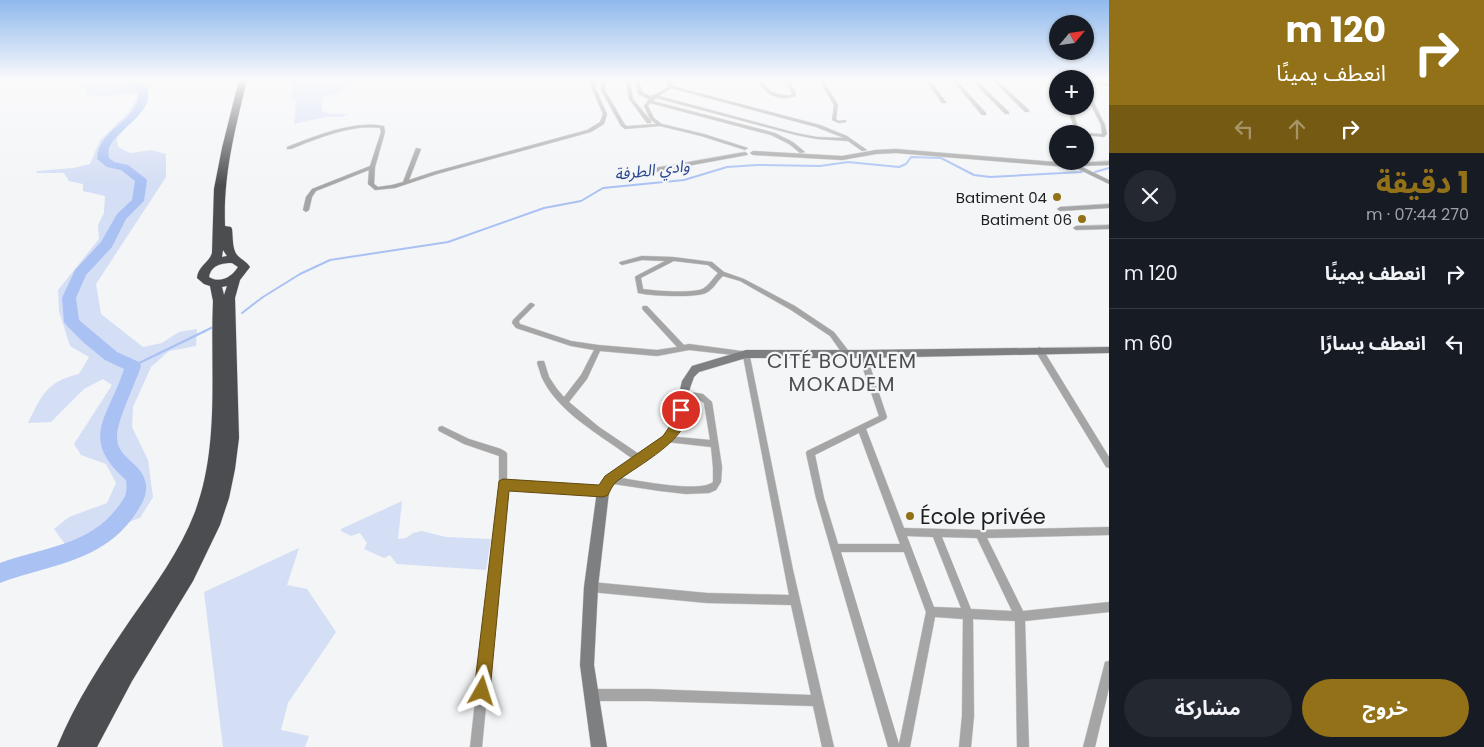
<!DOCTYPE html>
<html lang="ar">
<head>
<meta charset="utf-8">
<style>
  :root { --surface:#171b24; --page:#242831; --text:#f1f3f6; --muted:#9ea1a6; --line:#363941; --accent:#937118 }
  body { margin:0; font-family:Poppins,"Noto Sans Arabic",sans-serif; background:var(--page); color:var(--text); direction:rtl; height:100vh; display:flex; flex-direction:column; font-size:19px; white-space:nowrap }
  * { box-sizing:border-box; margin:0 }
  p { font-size:16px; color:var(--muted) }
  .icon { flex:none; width:28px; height:28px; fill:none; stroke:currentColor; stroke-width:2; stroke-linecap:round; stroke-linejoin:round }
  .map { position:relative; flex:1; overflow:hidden; direction:ltr }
  .sheet { display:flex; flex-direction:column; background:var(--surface); width:375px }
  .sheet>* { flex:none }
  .banner { background:#937118; color:#fff; overflow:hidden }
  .needle { width:32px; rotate:61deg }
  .tools { position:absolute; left:1049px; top:15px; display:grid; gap:10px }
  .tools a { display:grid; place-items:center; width:45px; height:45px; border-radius:50%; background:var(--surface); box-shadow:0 1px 4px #0004; font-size:25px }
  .pin { position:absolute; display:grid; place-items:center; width:42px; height:42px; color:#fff; margin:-21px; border:2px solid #fff; border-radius:50%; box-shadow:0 1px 5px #0007 }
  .me { position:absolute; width:55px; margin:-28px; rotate:6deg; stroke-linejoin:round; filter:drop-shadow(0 0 4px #0008) }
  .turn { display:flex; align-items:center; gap:18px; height:105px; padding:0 15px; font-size:22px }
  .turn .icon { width:65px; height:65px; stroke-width:2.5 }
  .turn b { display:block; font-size:35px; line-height:42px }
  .lanes { display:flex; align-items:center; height:48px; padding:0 15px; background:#0003; justify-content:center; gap:25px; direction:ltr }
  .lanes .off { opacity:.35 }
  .round { display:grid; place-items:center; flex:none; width:52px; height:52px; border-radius:26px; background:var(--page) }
  .overview { display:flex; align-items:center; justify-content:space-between; height:85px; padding:0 15px }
  h1 { font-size:30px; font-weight:700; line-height:38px; color:var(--accent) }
  .action { display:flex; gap:10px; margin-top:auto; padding:10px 15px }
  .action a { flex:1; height:58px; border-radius:30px; background:var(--accent); color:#fff; font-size:20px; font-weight:700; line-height:58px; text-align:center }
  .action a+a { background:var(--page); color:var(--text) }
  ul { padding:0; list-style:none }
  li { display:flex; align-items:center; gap:15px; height:70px; padding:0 15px; border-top:1px solid var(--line) }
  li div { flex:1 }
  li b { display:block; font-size:19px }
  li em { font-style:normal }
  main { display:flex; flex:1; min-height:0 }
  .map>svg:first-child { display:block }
  .green { fill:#d4def5 }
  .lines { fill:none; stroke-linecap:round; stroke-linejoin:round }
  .stream-far1 { stroke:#aac1f4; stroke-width:2 }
  .stream { stroke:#aac1f4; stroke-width:2.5 }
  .river { fill:#aac1f4; fill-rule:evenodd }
  .street-casing { stroke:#d1d3d4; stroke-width:1 }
  .secondary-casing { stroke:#d1d3d4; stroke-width:1 }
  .highway-casing { stroke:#d1d3d4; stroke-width:1 }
  .street { fill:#a5a5a6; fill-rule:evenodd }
  .secondary { fill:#7e7f81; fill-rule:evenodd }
  .highway { fill:#4c4d50; fill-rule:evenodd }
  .route { fill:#937118; stroke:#604910 }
  .poi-dot { fill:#937118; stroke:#f3f5f7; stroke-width:2 }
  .labels { text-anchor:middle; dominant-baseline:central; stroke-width:4.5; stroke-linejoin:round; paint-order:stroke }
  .far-poi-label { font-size:15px; fill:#1d1e1f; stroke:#f3f5f7; text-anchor:end }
  .far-water-label { font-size:16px; font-style:italic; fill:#2b468f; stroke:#f3f5f7 }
  .quarter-label { font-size:20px; letter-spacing:1px; fill:#4c4d4f; stroke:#f3f5f7 }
  .near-poi-label { font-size:21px; fill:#1d1e1f; stroke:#f3f5f7; text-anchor:start }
</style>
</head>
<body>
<main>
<section class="sheet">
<div class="banner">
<div class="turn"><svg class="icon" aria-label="right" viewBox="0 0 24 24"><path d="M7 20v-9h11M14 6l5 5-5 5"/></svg><div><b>120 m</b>انعطف يمينًا</div></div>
<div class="lanes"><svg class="icon off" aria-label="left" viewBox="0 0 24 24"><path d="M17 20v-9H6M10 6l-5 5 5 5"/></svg><svg class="icon off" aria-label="ahead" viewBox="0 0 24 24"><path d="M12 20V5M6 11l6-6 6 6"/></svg><svg class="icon" aria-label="right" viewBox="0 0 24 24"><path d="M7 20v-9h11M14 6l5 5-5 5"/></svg></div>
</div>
<div class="overview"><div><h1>1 دقيقة</h1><p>270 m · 07:44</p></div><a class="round"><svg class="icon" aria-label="close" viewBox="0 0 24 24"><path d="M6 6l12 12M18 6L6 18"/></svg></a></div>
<ul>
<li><svg class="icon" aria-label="right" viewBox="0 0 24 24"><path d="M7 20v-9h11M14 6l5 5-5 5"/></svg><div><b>انعطف يمينًا</b></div><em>120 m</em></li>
<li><svg class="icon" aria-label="left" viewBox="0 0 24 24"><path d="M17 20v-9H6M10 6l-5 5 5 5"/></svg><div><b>انعطف يسارًا</b></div><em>60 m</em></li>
</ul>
<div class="action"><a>خروج</a><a>مشاركة</a></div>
</section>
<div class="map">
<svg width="1109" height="747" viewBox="0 0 1109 747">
  <rect width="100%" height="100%" fill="#f3f5f7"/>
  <path class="green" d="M 88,80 L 145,80 L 144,83 L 149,89 L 143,108 L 117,138 L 118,147 L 130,153 L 151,150 L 166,154 L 166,177 L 96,284 L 101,314 L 143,347 L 162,343 L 179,332 L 197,329 L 196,346 L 169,351 L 151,367 L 133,407 L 132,427 L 148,460 L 153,497 L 140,518 L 65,544 L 54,529 L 69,517 L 107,503 L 116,483 L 106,464 L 81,455 L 74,444 L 112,385 L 103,379 L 84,389 L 51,422 L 28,423 C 42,395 46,382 79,374 L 89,357 L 70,346 L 59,311 L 58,290 L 99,239 L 98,225 L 104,213 L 105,196 L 83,191 L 83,184 L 69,181 L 64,173 L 36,173 L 37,171 L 73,168 L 90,164 L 100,140 L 128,113 L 139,95 C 122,90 101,102 86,93 L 84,86 Z
    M 294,80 L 359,80 L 350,83 L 341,93 L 322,97 L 322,111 L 331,114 L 348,114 L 342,117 L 325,117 L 294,124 L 296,99 L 290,99 Z
    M 402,501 L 398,539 L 406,538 L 413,533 L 422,531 L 446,537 L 491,539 L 486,570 L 397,564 L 390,555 L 384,558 L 364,549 L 367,543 L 360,533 L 351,536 L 341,531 L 341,529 Z
    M 299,548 L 287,585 L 307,589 L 336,632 L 288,703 L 281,730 L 309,736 L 305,747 L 223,747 L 204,592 Z"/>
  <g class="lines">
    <path class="stream-far1" d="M 1095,172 L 1109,168
      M 242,313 L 263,297 L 300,274 L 330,260 L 448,242 L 544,208 L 581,201 L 603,188 L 684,180 L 727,167 L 757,165 L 820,166 L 848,162 L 899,167 L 906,164 L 911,157 L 941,158 L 974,175 L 990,177 L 1082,172
      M 203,332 L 213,327"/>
    <path class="stream" d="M 133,366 L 205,331"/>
    <path class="river" d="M 127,80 L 137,80 L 140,86 L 147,88 C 156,111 118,129 110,146 C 108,149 108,154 109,158 L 114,162 L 128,165 L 145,178 L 147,180 L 144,201 L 126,219 L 112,247 L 86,275 L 76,298 L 79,320 L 117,352 L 139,362 L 141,366 C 135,385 116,422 117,438 C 118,460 143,462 146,485 C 147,496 142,504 136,513 C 104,562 51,564 0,583 L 0,563 C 41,548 90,545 117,508 C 125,498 128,493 126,480 C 78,438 109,417 124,369 L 105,360 L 83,342 L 67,326 L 64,322 L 62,298 L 75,270 L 101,242 L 117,214 L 132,200 L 135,181 L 121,170 L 107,167 L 97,159 C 98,128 139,122 139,92 L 133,90 Z"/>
    <g class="street-casing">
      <path id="street" d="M 591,80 L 595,80 L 596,89 L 607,114 L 604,124 L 591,132 L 437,174 L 395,188 L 375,190 L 368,184 L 369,170 L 316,191 L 312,197 L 309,210 L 306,212 L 303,210 L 306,197 L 312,189 L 370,166 L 381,132 L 380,128 C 352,124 316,139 291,149 L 287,149 L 287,147 C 315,136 354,120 384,126 L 385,132 L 375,167 L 374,184 L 378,187 L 392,185 L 403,182 L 416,148 L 421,149 L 409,180 L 433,172 L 587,130 L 600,122 L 603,114 L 592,89 Z
        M 601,80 L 605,80 L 605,90 L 625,125 L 628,126 L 656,124 L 650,119 L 644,106 L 649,99 L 638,94 L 635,80 L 639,80 L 642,92 L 652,97 L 652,95 L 655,95 L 668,87 L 666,80 L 670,80 L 672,86 L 820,125 L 847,136 L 867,150 L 862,151 L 848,141 L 817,139 L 796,135 L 656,98 L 653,101 L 775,133 L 793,142 L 805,152 L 800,153 L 789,144 L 771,135 L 650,103 L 648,106 L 654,118 L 662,124 L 704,134 L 748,148 L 745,150 L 701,136 L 660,126 L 625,129 L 621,126 L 601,90 ZM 671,88 L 816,127 L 844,138 L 817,137 L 796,133 L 659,96 Z
        M 626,80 L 630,80 L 633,99 L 651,121 L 651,123 L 647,123 L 629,99 Z
        M 758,80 L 762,80 C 767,92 778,96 791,95 L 792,93 L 785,80 L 789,80 L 796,93 L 795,96 C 781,102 764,95 758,80 Z
        M 819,80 L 823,80 L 838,105 L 836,119 L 839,121 L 846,120 L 846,122 L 839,123 L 832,120 L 834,105 Z
        M 926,80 L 930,80 L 946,102 L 946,103 L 942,103 Z
        M 952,80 L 956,80 L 986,113 L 986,115 L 982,115 Z
        M 972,80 L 976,80 L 1009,112 L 1009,114 L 1005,114 Z
        M 993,80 L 997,80 L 1029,110 L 1029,112 L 1025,112 Z
        M 1038,80 L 1058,81 L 1058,83 L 1040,81 Z
        M 1085,81 L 1109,84 L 1109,86 L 1085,83 Z
        M 1085,87 L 1087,88 L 1105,125 L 1107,134 L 1104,137 L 1085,135 L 1085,134 L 1080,134 L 1075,131 L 1067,106 L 1071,106 L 1079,130 L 1086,133 L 1101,134 L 1102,134 L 1101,125 L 1085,93 Z
        M 896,149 L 1068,163 L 1071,165 L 1068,167 L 896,153 L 876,154 L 842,160 L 753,155 L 750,153 L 753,151 L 842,156 L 876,150 Z
        M 745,152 L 748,154 L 747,155 L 649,173 L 646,171 L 649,169 Z
        M 1109,161 L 1109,165 L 1080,166 L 1109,180 L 1109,184 L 1072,166 L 1077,163 Z
        M 1109,204 L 1109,208 L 1060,211 L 1057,209 L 1060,207 Z
        M 1109,225 L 1109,229 L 1076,230 L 1073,228 L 1076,226 Z
        M 642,256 L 673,257 L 712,262 L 724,272 L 744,279 L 795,306 L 834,332 L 851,354 L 847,357 L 844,356 L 830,336 L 791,310 L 740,281 L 723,276 C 717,281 714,289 706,293 C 694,298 651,296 638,293 L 635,277 L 636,276 L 665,261 L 642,260 L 622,265 L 619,263 L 620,262 ZM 674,261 L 708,265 L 718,273 C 713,278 710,284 704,288 C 696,294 655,291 643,289 L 641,278 Z
        M 530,303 L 532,303 L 535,305 L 519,321 L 519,322 L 520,324 L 571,341 L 598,345 L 657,350 L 677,347 L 643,310 L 642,308 L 643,306 L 647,306 L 684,345 L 689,344 L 749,352 L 793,570 L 834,747 L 822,747 L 813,706 L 649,701 L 592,701 L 588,699 L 586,695 L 588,691 L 592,689 L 649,689 L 811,695 L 791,605 L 707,603 L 591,592 L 588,590 L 586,587 L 588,584 L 591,582 L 707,593 L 789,595 L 743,356 L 689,350 L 657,356 L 600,351 L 587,379 L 569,402 L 599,427 L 642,456 L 643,458 L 642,460 L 639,462 C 630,458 621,450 613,445 C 587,427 556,407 542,378 C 540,373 539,368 537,363 L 538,361 L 544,361 L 549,377 L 557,389 L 564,397 L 581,375 L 594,350 L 571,346 L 516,328 L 512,323 L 513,320 Z
        M 1039,347 L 1042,348 L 1109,457 L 1109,468 L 1106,467 L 1036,352 L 1035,350 Z
        M 862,351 L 866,354 L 887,417 L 886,419 L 866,429 L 904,528 L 980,530 L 1109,527 L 1109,535 L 987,538 L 1023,611 L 1109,602 L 1109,612 L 1025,621 L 1029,747 L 1017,747 L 1015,621 L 973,619 L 974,716 L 971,747 L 959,747 L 962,716 L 963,619 L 935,617 L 910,747 L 888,747 L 816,498 L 806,453 L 807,451 L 879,416 L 858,354 ZM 859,433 L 900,544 L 838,544 L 824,498 L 815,455 ZM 907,536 L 933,537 L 961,608 L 934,607 ZM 942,537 L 977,538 L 1012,611 L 971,609 ZM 841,552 L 904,552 L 926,612 L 899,744 Z
        M 684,391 L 703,394 L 712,402 L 722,467 L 721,482 L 716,490 L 709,493 L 686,494 L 660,491 L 607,483 L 606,480 L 607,477 L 610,476 C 630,479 699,494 713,482 L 713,467 L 711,447 L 667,442 L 664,441 L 663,439 L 664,437 L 667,436 L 710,440 L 704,403 L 698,399 L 681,396 L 680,394 L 681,392 Z
        M 442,426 L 469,439 L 501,449 L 506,452 L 507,454 L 507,481 L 603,487 L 606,488 L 607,491 L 606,494 L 603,495 L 507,489 L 482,747 L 470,747 L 499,485 L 499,456 L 464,444 L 439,431 L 438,429 L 439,427 Z
        M 1109,661 L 1109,688 L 1095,747 L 1083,747 L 1104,666 L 1105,662 Z"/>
    </g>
    <g class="secondary-casing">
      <path id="secondary" d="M 1109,347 L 1109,353 L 862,358 L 746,358 L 699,372 L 694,377 L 690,388 L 682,426 L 671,442 L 614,484 L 609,492 L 598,587 L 594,665 L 607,747 L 591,747 L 580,665 L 584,587 L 597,491 L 606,476 L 663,436 L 672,426 L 682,381 L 692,366 L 746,350 L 862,350 Z"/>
    </g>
    <g class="highway-casing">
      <path id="highway" d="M 239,80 L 247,80 C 235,130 223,174 225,226 L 231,227 L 232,229 C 233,237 232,249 237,255 C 242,260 246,261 250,267 L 240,280 L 235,298 L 239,438 L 235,469 L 229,498 L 220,525 L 193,581 L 132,681 L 97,747 L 57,747 C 76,701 103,660 131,619 C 155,585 180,551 195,512 C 220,445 210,371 213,301 L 210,286 L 204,284 L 197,278 C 198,266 209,263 212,253 L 214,189 L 222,148 ZM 223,250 L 227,256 L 222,257 ZM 232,263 L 238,267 C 232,277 220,284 209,277 C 211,265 222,263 232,263 ZM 227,286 L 224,295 L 222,287 Z"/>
    </g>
    <use href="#street" class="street"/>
    <use href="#secondary" class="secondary"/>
    <use href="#highway" class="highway"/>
  </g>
  <linearGradient id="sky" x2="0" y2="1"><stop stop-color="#8fb9ed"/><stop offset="0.43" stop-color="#fafafb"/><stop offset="1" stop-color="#fafafb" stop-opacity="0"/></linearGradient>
  <rect width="1109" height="185" fill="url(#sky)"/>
  <path class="route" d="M 681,405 L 685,406 C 699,435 633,468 616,482 C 612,486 610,491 608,495 L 603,497 L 509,491 L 490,691 L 488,697 L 482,699 L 476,697 L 474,691 L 499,481 L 503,479 L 599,485 L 605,476 L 663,436 L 672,423 L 677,406 Z"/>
  <g class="poi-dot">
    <circle cx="1057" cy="197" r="5"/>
    <circle cx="1082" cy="219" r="5"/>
    <circle cx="910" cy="516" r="5"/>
  </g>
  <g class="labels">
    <g class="far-poi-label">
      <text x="1047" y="197">Batiment 04</text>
      <text x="1072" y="219">Batiment 06</text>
    </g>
    <g class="far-water-label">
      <text transform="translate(652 170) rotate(-7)">وادي الطرفة</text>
    </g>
    <g class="quarter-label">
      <text x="842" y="361">CITÉ BOUALEM<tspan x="842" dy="23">MOKADEM</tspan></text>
    </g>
    <g class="near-poi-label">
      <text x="920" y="516">École privée</text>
    </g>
  </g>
</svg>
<div class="tools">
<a><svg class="needle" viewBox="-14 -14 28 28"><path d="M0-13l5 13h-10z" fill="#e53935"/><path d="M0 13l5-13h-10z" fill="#9ea1a6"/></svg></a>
<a>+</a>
<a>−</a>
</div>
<div class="pin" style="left:681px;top:410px;background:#d93025"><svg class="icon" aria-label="arrive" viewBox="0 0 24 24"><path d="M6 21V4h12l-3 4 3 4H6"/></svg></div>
<svg class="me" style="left:482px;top:691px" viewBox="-20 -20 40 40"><path d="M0-17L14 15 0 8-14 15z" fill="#937118" stroke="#fff" stroke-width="4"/></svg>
</div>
</main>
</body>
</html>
